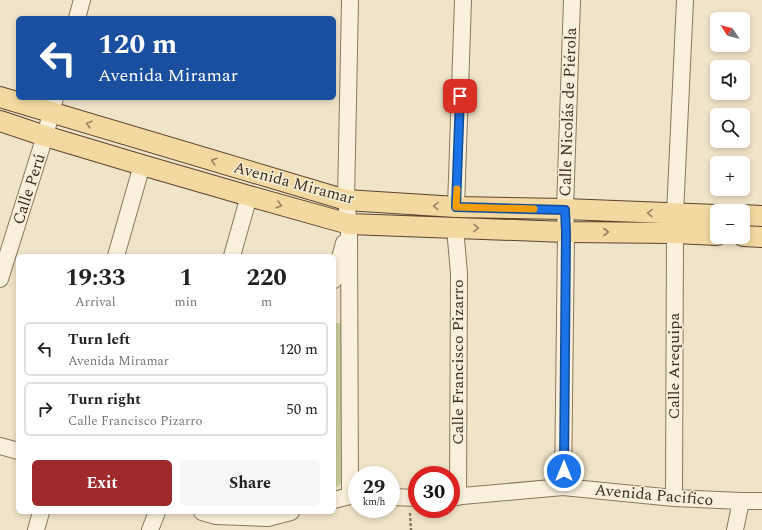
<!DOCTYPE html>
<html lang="en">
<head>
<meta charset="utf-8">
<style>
  :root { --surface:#fff; --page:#f6f6f6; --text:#202124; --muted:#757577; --line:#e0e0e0; --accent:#9e2a2b }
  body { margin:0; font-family:Spectral,serif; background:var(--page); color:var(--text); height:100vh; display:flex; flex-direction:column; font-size:15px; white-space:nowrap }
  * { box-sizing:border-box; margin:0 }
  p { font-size:13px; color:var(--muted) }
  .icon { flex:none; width:22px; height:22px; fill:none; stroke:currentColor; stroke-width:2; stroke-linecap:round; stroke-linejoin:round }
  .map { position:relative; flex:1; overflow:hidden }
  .side { position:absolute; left:16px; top:254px; width:320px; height:260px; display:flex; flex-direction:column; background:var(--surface); border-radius:6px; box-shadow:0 2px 6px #0003 }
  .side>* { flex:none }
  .banner { position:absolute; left:16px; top:16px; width:320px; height:84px; border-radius:6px; box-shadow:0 2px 6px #0003; background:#1a4fa0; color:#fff; overflow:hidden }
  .needle { width:26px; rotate:306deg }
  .tools { position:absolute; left:710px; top:12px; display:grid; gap:8px }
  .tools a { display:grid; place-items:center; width:40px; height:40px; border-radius:6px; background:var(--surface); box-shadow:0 2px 6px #0003; font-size:20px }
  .speed { position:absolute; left:348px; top:466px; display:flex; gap:8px; font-size:20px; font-weight:700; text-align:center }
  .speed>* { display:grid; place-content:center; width:52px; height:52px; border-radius:50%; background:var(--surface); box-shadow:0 2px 6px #0003; line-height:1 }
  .speed small { font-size:10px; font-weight:400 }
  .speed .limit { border:6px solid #d22; background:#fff; color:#111 }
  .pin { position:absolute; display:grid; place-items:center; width:34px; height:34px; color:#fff; margin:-17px; border-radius:8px; box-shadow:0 2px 6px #0006 }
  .me { position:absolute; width:44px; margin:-22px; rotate:0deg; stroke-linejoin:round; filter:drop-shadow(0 0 3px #0008) }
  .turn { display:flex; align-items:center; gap:14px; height:84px; padding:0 16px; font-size:18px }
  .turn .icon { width:52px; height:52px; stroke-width:2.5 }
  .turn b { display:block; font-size:28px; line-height:34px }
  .eta { display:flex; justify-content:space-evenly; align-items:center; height:68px; text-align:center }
  .eta b { font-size:24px; font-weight:700; line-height:28px }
  .cta { display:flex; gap:8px; margin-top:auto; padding:8px 16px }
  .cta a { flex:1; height:46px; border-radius:6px; background:var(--accent); color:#fff; font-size:16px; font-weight:700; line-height:46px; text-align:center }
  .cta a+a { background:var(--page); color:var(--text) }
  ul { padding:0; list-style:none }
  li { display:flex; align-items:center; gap:12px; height:54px; margin:0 8px 6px; padding:0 8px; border:2px solid var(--line); border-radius:6px }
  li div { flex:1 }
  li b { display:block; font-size:15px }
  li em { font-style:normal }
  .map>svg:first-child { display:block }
  .green { fill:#c9cf9b }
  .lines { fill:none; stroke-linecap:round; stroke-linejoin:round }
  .minor-casing { stroke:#8d765c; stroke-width:18 }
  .major-casing { stroke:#5b4430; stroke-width:22 }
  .path { stroke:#8d765c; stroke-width:2.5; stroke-dasharray:3 2; stroke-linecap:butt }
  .minor { stroke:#faf1dc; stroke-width:16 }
  .major { stroke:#f3d9a0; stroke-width:20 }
  .oneway { stroke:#988460 }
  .route-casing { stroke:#114b97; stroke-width:10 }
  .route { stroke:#1a73e8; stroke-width:7 }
  .slow { stroke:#f59e0b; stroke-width:7 }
  .labels { text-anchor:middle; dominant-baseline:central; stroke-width:3; stroke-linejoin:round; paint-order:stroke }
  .street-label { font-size:16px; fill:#3d2e20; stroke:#f7eed8 }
</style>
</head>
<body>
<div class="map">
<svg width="762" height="530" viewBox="0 0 762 530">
  <rect width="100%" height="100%" fill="#f0e4c8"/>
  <path class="green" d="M 335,323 L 340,323 L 345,327 L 345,475 L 339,486 L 334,487 L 334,327 Z"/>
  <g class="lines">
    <g class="minor-casing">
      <path id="minor" d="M 77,18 L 82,0
        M 456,207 L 463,0
        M 675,214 L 685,0
        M 455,228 L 459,273 L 458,497
        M 116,256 L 142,165
        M 232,256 L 249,196
        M 0,279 L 45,136 L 55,98
        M 334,280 L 344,243
        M 0,446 L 18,451
        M 563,487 L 566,232 L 565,209 L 572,0
        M 350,496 L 349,224 L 346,200 L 350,0
        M 391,497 L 417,498
        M 451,497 L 563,487 L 674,498 L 741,501 L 762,501
        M 674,498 L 675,233
        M 334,500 L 350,496 L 357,496
        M 202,512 L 216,516 L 268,518 L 291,512
        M 36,530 L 41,512
        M 150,530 L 157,512
        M 735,530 L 741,501"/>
    </g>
    <g class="major-casing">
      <path id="major" d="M 0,97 L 346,200 L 456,207 L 565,209 L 717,215
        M 0,121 L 45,136 L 142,165 L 249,196 L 349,224 L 566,232 L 675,233 L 717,235
        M 743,215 L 762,216
        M 743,236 L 762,237"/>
    </g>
    <path class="path" d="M 410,513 L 411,530"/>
    <use href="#minor" class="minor"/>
    <use href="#major" class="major"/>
  </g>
  <defs><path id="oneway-chevron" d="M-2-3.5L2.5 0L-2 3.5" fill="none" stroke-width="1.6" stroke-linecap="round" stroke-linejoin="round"/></defs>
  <g class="oneway">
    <use href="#oneway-chevron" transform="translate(89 124) rotate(-163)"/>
    <use href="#oneway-chevron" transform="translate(214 161) rotate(-163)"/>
    <use href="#oneway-chevron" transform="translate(279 205) rotate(16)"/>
    <use href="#oneway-chevron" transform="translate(436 206) rotate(-177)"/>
    <use href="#oneway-chevron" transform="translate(650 213) rotate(-178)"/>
    <use href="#oneway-chevron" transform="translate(476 228) rotate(2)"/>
    <use href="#oneway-chevron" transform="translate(606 232)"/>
  </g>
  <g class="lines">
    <g class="route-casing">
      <path id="route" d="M 460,96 L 456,207 L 565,210 L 566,232 L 564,471"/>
    </g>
    <use href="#route" class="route"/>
    <path class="slow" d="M 457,189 L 456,207 L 534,209"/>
  </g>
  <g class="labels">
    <g class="street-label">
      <text transform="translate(568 112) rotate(-88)">Calle Nicolás de Piérola</text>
      <text transform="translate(294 183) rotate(15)">Avenida Miramar</text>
      <text transform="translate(29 189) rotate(-72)">Calle Perú</text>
      <text transform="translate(458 362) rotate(-90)">Calle Francisco Pizarro</text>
      <text transform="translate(674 366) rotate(-90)">Calle Arequipa</text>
      <text transform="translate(654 495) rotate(5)">Avenida Pacifico</text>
    </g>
  </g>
</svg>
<div class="tools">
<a><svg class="needle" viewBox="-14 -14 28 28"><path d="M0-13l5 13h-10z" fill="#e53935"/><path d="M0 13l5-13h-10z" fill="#757577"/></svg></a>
<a><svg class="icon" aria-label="sound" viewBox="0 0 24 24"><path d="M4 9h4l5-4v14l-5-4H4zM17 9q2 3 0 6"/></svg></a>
<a><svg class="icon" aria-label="search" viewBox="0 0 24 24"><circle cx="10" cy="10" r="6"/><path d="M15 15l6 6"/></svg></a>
<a>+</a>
<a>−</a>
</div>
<div class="speed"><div>29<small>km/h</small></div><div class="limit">30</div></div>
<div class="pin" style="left:460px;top:96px;background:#d93025"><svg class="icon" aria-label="arrive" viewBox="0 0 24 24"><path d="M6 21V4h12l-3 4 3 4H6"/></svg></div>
<svg class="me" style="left:564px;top:471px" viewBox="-20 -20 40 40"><circle r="17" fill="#1a73e8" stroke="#fff" stroke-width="3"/><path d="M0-11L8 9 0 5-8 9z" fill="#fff"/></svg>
<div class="banner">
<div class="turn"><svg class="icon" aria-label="left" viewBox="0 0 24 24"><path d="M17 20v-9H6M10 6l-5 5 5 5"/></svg><div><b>120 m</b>Avenida Miramar</div></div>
</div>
<section class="side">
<div class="eta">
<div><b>19:33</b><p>Arrival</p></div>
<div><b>1</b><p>min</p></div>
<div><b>220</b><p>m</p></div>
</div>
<ul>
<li><svg class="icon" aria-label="left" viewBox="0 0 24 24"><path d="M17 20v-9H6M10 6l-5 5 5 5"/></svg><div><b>Turn left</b><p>Avenida Miramar</p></div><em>120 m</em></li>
<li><svg class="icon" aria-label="right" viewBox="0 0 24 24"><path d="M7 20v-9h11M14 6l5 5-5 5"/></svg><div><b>Turn right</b><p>Calle Francisco Pizarro</p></div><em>50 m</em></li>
</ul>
<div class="cta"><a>Exit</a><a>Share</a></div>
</section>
</div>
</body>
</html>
